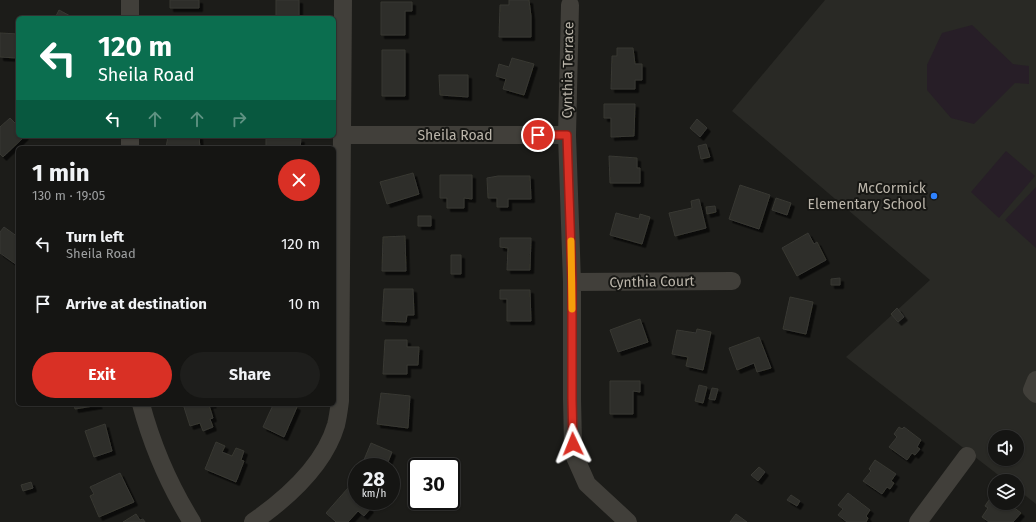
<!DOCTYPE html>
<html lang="en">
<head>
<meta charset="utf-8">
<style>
  :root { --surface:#151513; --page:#1e1e1c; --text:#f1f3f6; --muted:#9d9fa0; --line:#343433; --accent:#d93025 }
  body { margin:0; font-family:"Fira Sans",sans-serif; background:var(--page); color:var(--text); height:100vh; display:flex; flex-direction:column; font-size:15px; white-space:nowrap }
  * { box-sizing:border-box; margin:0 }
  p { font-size:13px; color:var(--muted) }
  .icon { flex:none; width:22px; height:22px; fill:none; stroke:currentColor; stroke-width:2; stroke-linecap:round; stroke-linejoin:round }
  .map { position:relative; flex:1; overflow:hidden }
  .drawer { position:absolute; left:16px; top:146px; width:320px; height:260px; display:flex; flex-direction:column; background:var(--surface); border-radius:6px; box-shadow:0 1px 3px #0004,0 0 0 1px var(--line) }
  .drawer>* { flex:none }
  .guide { position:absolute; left:16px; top:16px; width:320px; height:122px; border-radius:6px; box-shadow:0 1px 3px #0004,0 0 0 1px var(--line); background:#0b6e4f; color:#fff; overflow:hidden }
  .controls { position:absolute; left:988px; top:430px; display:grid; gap:8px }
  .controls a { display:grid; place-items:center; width:36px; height:36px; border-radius:50%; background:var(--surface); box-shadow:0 1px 3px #0004,0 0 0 1px var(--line); font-size:20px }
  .speed { position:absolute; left:348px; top:458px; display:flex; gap:8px; font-size:20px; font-weight:700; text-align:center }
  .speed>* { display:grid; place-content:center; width:52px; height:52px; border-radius:50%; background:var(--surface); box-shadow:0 1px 3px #0004,0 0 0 1px var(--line); line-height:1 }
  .speed small { font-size:10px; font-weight:400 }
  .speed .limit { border:2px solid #111; border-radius:6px; background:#fff; color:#111 }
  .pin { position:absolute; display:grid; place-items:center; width:34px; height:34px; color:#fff; margin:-17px; border:2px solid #fff; border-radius:50%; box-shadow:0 1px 4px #0007 }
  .me { position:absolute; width:44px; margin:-22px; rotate:358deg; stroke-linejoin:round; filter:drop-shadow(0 0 3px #0008) }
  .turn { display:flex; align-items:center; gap:14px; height:84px; padding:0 16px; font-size:18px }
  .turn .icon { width:52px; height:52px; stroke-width:2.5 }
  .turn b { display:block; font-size:28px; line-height:34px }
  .lanes { display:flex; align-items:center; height:38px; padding:0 16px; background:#0003; justify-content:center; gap:20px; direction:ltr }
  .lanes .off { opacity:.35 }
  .round { display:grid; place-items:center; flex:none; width:42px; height:42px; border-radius:21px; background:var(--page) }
  .head { display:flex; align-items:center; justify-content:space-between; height:68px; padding:0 16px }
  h1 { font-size:24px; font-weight:700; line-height:30px }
  .primary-button { display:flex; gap:8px; margin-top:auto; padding:8px 16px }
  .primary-button a { flex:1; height:46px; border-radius:24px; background:var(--accent); color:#fff; font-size:16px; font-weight:700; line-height:46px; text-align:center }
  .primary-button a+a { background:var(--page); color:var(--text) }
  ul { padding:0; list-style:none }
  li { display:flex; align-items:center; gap:12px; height:60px; padding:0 16px }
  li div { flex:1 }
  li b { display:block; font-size:15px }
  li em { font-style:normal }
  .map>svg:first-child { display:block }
  .built { fill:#292925; fill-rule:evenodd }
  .green { fill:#271e27 }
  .building { fill:#2d2d29; stroke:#383833; filter:url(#shadow) }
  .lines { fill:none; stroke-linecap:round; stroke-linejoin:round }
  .minor { stroke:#413f3a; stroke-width:18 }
  .route-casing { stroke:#8d1f18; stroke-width:10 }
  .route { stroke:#d93025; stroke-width:7 }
  .slow { stroke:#f59e0b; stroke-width:7 }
  .poi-dot { fill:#2e82ff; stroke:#171714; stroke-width:1.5 }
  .labels { text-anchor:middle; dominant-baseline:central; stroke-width:4; stroke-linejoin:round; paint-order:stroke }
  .street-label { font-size:14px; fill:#bcb6ab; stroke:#171714 }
  .poi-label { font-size:14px; fill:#bcb6ab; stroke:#171714; text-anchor:end }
</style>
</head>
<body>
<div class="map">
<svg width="1036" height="522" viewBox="0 0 1036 522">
  <defs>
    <filter id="shadow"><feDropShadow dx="3.5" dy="3.5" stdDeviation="0" flood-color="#0009"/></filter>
  </defs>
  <rect width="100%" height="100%" fill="#1c1c19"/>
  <path class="built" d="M 825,0 L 1036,0 L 1036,504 L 1017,489 L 1017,481 L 1006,481 L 846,357 L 930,280 L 732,111 ZM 995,437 L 1017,437 L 1017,459 L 995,459 Z"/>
  <path class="green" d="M 972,25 L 1013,64 L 1029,66 L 1029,84 L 1015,83 L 974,124 L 951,118 L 927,90 L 927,65 L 942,33 Z
    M 1006,151 L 1035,176 L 999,218 L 971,192 Z
    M 1036,187 L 1036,248 L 1005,220 Z"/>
  <path class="building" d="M 170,0 L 199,0 L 199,8 L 170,8 Z
    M 276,0 L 299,0 L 299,17 L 276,16 Z
    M 509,0 L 529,0 L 531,16 L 531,37 L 499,37 L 500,5 L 509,5 Z
    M 381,2 L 412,2 L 412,11 L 405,11 L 405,35 L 381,35 Z
    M 59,10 L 74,18 L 55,18 Z
    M 0,33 L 18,34 L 17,58 L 0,57 Z
    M 617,48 L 633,48 L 635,64 L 642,64 L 642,80 L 635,80 L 635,89 L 611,89 L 612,56 L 617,56 Z
    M 382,50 L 405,50 L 405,96 L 382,96 Z
    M 512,58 L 534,64 L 524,95 L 503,89 L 506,79 L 496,76 L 499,64 L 509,67 Z
    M 439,75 L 468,75 L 468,97 L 440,95 Z
    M 604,104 L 635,104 L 634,136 L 611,137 L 611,118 L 604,118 Z
    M 10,118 L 18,126 L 18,136 L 25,136 L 3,157 L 0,154 L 0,127 Z
    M 697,119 L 707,128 L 700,137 L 690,128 Z
    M 168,136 L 199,136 L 200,148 L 166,148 Z
    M 266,139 L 301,139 L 300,148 L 266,148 Z
    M 706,144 L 710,157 L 701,159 L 698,146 Z
    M 609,156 L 637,158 L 637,168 L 640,168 L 640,183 L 610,183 Z
    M 413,173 L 419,194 L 387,204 L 380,182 Z
    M 440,175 L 472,175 L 472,199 L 464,198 L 464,208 L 447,208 L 447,198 L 440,198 Z
    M 498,176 L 530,176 L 531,199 L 508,199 L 508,207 L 497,207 L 497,198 L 488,198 L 487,178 Z
    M 740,185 L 770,195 L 759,229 L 729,219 Z
    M 776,198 L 791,203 L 787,215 L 772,210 Z
    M 699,199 L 706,228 L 675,236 L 669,213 L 692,208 L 691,201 Z
    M 715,206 L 716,212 L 707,214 L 706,207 Z
    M 616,213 L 639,219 L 640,214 L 650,217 L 642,244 L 610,235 Z
    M 418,216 L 431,216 L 431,226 L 418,226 Z
    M 4,227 L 18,237 L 17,265 L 0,253 L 0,232 Z
    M 808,233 L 814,244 L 817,242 L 826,260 L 797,276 L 782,248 Z
    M 405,236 L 406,271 L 382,271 L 383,237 Z
    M 500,238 L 531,238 L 530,270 L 507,270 L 508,248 L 500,247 Z
    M 451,255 L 461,255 L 461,274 L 451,274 Z
    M 840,278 L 840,285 L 831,285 L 831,279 Z
    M 384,289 L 413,289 L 414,315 L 407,315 L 406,322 L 382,321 Z
    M 500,290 L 530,290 L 531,321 L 507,321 L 507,299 L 500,299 Z
    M 790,297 L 813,302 L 806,334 L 783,329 Z
    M 897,308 L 904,317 L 898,322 L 891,314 Z
    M 640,319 L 648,342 L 618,352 L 610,330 Z
    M 697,329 L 711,332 L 703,370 L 686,366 L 688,357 L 672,354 L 677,330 L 696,333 Z
    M 759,337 L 771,368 L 757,372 L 754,363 L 737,370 L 729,348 Z
    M 385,340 L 407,340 L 407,347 L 419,347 L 418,365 L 407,365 L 407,374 L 383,374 Z
    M 610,381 L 640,381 L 640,392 L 633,391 L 633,414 L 610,414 Z
    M 699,385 L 707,387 L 703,403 L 695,401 Z
    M 712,388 L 718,389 L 715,400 L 709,399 Z
    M 381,393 L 410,396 L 408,428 L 377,424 Z
    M 74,404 L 98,404 L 99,405 L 75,409 Z
    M 183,404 L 213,404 L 209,405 L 213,418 L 210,419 L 213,427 L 203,431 L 200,423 L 190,426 Z
    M 270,404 L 291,404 L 297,407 L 284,437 L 263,427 L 273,405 Z
    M 105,424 L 112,451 L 94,457 L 85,431 Z
    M 899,427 L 902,429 L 904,427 L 921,440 L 917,447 L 920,449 L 915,455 L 912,453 L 907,460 L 889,447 L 897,437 L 894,434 Z
    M 216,442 L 225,446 L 222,452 L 232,456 L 236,448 L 244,451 L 241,460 L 244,461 L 236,482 L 205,469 Z
    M 371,443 L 392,452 L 386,467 L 361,467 Z
    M 875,460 L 896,474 L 891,481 L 894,483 L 890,489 L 887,487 L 882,494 L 863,481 L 871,471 L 869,469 Z
    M 759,467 L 765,472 L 758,481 L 751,475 Z
    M 120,473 L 134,502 L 99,517 L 90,496 L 94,494 L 90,487 Z
    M 31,482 L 33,488 L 23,491 L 21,485 Z
    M 348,488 L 357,497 L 357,501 L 362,501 L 370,509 L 364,516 L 358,511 L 348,522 L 336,522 L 326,513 Z
    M 848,493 L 870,510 L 866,516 L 868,518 L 866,522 L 847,522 L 838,515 L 843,509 L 838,505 Z
    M 791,495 L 800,501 L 797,506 L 787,500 Z
    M 995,499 L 995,503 L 1008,503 L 1021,513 L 1013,522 L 989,522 L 982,517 L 988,508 L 985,506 L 989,500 L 992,503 Z
    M 136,514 L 140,520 L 143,519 L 145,522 L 123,522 Z
    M 736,514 L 747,522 L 730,522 Z"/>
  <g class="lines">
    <path class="minor" d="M 130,0 L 130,18
      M 570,5 L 567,135 L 572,282 L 572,399 L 573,444 L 575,457 L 587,484 L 628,522
      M 343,135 L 567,135
      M 130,136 L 130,148
      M 572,282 L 732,281
      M 1036,380 L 1032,390 L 1036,394
      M 141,404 C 152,445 169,485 192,522
      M 253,522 C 286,499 324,466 336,425 C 338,417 339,409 340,401 L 343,0
      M 918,522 L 967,456"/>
  </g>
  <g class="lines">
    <g class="route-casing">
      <path id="route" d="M 538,135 L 567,135 L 572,282 L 572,399 L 573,444"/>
    </g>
    <use href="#route" class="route"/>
    <path class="slow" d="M 571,241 L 572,309"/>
  </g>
  <circle class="poi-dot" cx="934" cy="196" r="4"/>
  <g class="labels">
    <g class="street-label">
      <text transform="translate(568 70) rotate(-89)">Cynthia Terrace</text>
      <text x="455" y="135">Sheila Road</text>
      <text transform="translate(652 282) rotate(-1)">Cynthia Court</text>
    </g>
    <g class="poi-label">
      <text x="926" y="188">McCormick<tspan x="926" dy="16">Elementary School</tspan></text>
    </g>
  </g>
</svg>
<div class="controls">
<a><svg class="icon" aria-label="sound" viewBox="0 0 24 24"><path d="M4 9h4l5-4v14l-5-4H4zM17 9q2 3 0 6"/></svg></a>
<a><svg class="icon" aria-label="layers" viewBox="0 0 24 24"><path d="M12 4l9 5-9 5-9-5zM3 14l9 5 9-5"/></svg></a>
</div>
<div class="speed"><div>28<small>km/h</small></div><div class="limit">30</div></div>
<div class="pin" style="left:538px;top:135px;background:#d93025"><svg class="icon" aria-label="arrive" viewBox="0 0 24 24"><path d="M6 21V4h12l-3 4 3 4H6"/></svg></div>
<svg class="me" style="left:573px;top:444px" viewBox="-20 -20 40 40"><path d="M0-17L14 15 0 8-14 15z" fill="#d93025" stroke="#fff" stroke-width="4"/></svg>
<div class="guide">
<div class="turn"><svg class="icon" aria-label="left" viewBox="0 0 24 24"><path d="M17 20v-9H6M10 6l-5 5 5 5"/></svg><div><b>120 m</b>Sheila Road</div></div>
<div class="lanes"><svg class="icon" aria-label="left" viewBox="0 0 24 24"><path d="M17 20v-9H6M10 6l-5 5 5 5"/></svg><svg class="icon off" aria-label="ahead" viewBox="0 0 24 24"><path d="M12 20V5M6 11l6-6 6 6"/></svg><svg class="icon off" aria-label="ahead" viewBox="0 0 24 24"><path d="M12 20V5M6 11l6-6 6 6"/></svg><svg class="icon off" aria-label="right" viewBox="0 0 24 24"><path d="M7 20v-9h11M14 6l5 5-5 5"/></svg></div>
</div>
<section class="drawer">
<div class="head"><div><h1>1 min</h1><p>130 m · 19:05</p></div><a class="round" style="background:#d93025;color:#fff"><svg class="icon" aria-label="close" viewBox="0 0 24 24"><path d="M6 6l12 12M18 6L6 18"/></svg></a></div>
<ul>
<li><svg class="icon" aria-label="left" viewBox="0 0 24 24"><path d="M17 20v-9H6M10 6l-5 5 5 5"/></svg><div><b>Turn left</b><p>Sheila Road</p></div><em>120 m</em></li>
<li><svg class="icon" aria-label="arrive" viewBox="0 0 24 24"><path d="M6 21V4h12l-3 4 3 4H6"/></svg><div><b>Arrive at destination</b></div><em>10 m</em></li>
</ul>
<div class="primary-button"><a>Exit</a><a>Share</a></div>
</section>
</div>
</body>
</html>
